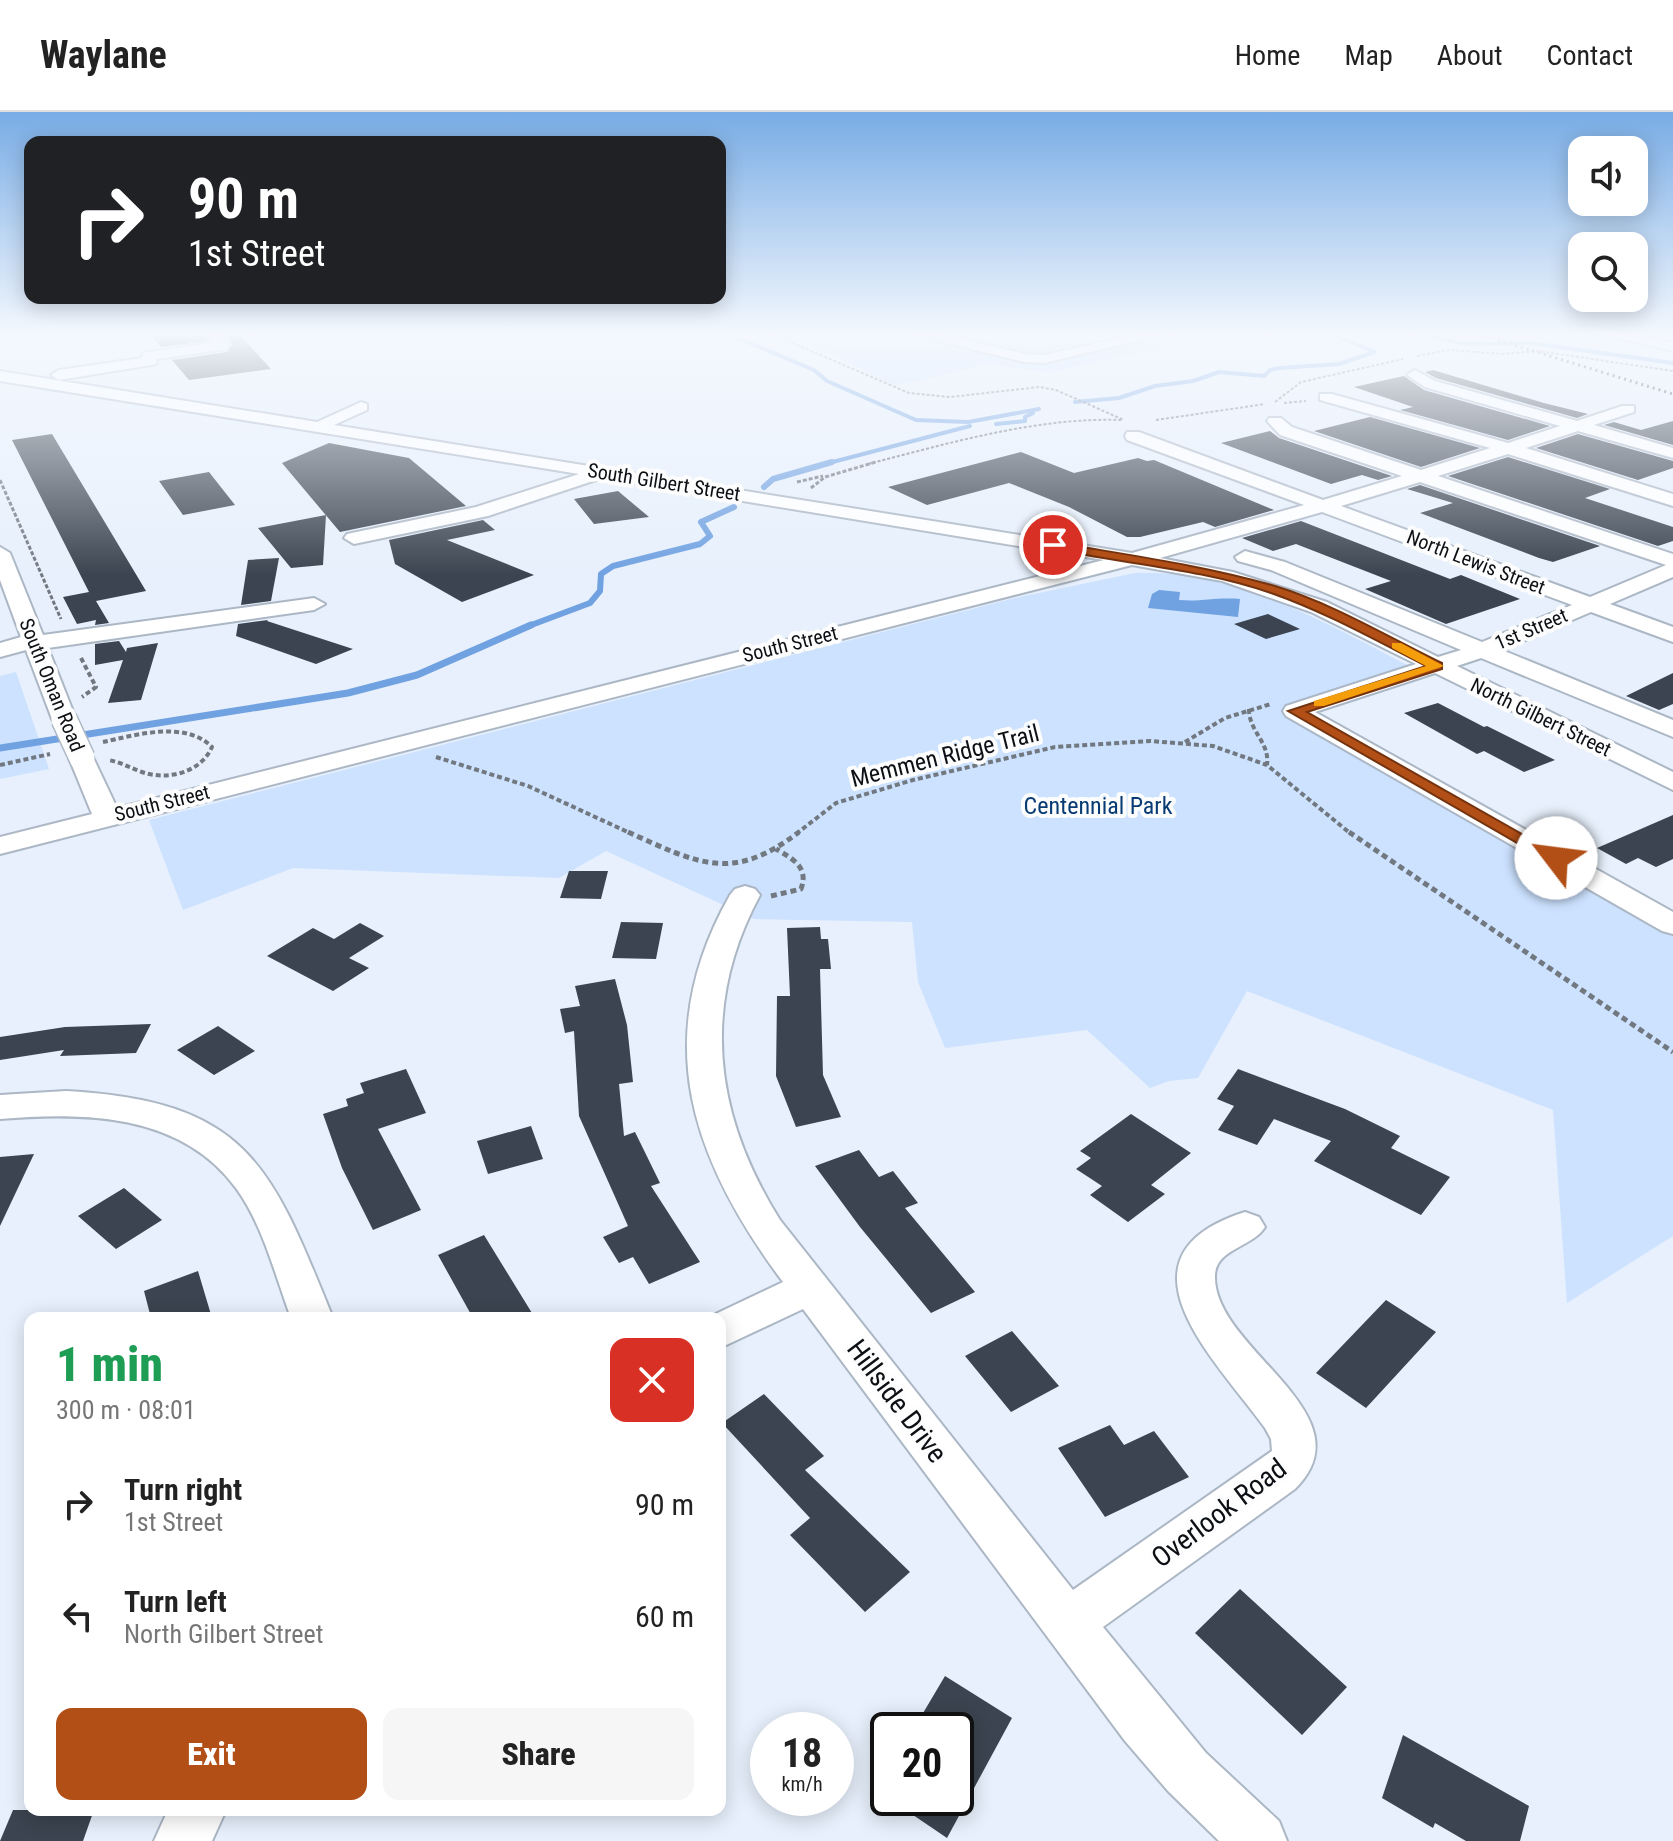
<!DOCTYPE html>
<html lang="en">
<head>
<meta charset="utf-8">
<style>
  :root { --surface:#fff; --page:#f6f6f6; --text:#222; --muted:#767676; --line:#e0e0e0; --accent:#b24f17 }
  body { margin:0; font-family:"Roboto Condensed",sans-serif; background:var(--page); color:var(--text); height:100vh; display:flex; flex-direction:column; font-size:30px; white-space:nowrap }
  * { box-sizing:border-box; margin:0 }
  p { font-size:26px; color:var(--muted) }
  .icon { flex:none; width:44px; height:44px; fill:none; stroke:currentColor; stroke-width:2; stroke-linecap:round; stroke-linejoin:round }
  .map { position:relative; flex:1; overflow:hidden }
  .side { position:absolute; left:24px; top:1200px; width:702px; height:504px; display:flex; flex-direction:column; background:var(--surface); border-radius:16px; box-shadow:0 4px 20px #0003 }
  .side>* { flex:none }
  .banner { position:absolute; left:24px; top:24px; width:702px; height:168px; border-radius:16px; box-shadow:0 4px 20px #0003; background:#202124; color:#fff; overflow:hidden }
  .controls { position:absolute; left:1568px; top:24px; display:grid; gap:16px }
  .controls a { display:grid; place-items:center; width:80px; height:80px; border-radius:16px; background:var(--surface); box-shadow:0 4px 20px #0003; font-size:40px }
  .speed { position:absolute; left:750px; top:1600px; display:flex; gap:16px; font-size:40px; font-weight:700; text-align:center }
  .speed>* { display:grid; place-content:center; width:104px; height:104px; border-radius:50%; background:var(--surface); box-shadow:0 4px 20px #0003; line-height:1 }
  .speed small { font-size:20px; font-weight:400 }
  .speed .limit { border:4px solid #111; border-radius:12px; background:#fff; color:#111 }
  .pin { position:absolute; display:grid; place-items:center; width:68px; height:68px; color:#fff; margin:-34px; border:4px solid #fff; border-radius:50%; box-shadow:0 2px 8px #0007 }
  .me { position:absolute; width:88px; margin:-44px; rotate:300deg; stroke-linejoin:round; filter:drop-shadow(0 0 6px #0008) }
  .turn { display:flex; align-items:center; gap:28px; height:168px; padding:0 32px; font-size:36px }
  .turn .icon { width:104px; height:104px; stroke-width:2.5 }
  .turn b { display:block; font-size:56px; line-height:68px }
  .round { display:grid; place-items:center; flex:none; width:84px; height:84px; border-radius:16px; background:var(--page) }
  .summary { display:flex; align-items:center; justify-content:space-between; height:136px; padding:0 32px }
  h1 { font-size:48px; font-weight:800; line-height:60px; color:#1e9e55 }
  .cta { display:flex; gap:16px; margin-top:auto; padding:16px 32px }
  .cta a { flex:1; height:92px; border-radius:16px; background:var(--accent); color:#fff; font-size:32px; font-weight:800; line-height:92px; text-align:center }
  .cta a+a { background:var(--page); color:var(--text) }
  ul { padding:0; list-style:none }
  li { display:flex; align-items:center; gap:24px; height:112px; padding:0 32px }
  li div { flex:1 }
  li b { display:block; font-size:30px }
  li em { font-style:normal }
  header { display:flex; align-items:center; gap:48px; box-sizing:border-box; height:112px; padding:0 40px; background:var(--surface); border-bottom:2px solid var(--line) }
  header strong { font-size:38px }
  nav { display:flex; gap:44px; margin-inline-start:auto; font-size:28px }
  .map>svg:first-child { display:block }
  .green { fill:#cce2ff }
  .water { fill:#70a1e1 }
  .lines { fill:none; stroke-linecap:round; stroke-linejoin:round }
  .stream-far2 { stroke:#70a1e1; stroke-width:4 }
  .stream-far1 { stroke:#70a1e1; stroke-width:6 }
  .stream { stroke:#70a1e1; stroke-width:7 }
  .building { fill:#3b4450 }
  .minor-casing { stroke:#acb7c5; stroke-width:4 }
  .path-far3 { stroke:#727880; stroke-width:2; stroke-dasharray:3 2; stroke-linecap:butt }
  .path-far2 { stroke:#727880; stroke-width:3; stroke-dasharray:4 2; stroke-linecap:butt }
  .path-far1 { stroke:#727880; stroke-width:4; stroke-dasharray:5 3; stroke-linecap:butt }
  .path { stroke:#727880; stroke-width:5; stroke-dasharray:6 4; stroke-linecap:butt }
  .minor { fill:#fff; fill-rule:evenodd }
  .rail { stroke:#31353c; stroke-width:3; stroke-dasharray:2 4; stroke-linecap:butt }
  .minor-bridge-casing { stroke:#acb7c5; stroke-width:28; stroke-linecap:butt }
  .minor-bridge { stroke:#fff; stroke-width:25 }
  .route { fill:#b24f17; stroke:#74330f; stroke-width:2 }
  .slow { fill:#f59e0b }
  .labels { text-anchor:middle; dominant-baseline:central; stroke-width:8; stroke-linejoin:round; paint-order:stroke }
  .far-street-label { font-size:20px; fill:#0c0f14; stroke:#fcfdfc }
  .street-label { font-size:24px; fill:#0c0f14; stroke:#fcfdfc }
  .park-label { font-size:24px; fill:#083b74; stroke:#fcfdfc }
  .near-street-label { font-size:28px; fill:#0c0f14; stroke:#fcfdfc }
</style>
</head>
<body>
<header>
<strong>Waylane</strong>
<nav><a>Home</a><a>Map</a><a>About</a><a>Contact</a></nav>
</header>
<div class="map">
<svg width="1673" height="1729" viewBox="0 0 1673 1729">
  <rect width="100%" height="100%" fill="#e7f0fc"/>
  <path class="green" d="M 777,221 L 1231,221 L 1049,260 L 986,252 L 895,274 L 825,239 Z
    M 1135,461 C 1239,457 1332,515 1421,560 L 1297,598 L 1673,813 L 1673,1124 L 1567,1191 L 1553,998 L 1247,879 L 1198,966 L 1169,969 L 1150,976 L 1087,918 L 945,936 L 918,870 L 912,810 L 754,807 L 606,739 L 559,766 L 293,756 L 183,798 L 149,708 L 1015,486 Z
    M 16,560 L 49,657 L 0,667 L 0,564 Z"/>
  <path class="water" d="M 1159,478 L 1180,480 L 1179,488 C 1201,490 1216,485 1240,487 L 1238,505 L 1148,496 L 1152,482 Z"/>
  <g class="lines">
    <path class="stream-far2" d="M 726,221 L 814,258 L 827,269 L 916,308 L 968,310 L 1039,297
      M 1415,221 L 1465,232 L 1531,231 L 1673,251
      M 1075,290 L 1119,286 L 1155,274 L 1193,269 L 1219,260 L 1264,264 L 1270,258 L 1279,256 L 1339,252 L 1375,240 L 1338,225 L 1338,221
      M 996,312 L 1025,309 L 1025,305 L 1033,301
      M 825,352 L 970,314"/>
    <path class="stream-far1" d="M 764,375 L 773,367 L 832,350
      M 526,515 L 590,491 L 600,479 L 601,462 L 613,454 L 700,432 L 710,424 L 701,410 L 734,395"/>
    <path class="stream" d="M 0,636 L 348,581 L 417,563 L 531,513"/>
  </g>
  <path class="building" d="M 149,221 L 205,221 L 208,229 L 161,235 Z
    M 226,221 L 238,221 L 271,257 L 189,268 L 172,248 L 227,240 L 232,233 Z
    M 1433,258 L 1544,291 L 1588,302 L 1577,306 L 1436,266 L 1425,260 Z
    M 1404,264 L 1424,278 L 1550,314 L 1508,328 L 1400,298 L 1413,295 L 1354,275 Z
    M 1370,305 L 1480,336 L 1421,355 L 1314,319 Z
    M 1673,309 L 1673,333 L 1604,313 L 1614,310 L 1641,318 Z
    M 1270,319 L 1279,326 L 1392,364 L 1378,368 L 1362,363 L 1331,372 L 1221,331 Z
    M 52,322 L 146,479 L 96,489 L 109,511 L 95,513 L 96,508 L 77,512 L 63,485 L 89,480 L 12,328 Z
    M 1578,322 L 1673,349 L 1673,356 L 1638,368 L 1536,336 Z
    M 329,331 L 409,346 L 466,394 L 340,420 L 282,351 Z
    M 1021,340 L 1074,361 L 1138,346 L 1147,349 L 1154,348 L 1274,398 L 1215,415 L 1203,410 L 1140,425 L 1127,425 L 1069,395 L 1009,371 L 927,393 L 888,375 Z
    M 1508,345 L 1610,377 L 1585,386 L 1673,415 L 1673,429 L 1658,434 L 1448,364 Z
    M 209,360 L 235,393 L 183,403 L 159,369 Z
    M 1420,373 L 1600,434 L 1553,450 L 1539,446 L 1420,401 L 1453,391 L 1407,377 Z
    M 618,379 L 649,405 L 594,412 L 574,387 Z
    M 326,403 L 323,453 L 291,456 L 258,416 Z
    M 483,408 L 495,418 L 447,428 L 534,463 L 462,490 L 395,452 L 389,428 Z
    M 1301,409 L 1450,467 L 1461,463 L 1520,487 L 1446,512 L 1365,477 L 1391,469 L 1296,432 L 1273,439 L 1242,426 Z
    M 279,446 L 271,489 L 241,493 L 248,448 Z
    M 1268,502 L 1300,517 L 1266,527 L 1234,512 Z
    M 268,508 L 267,509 L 353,537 L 316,552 L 236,524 L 238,512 Z
    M 119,529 L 126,540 L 127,536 L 158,531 L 141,588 L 108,591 L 123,548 L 95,553 L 95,532 Z
    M 1673,561 L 1673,592 L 1659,598 L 1626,584 Z
    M 1438,591 L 1484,615 L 1487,614 L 1555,648 L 1524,660 L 1484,639 L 1477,642 L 1404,601 Z
    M 1673,703 L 1673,747 L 1656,755 L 1638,746 L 1626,752 L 1597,736 Z
    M 569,759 L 608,759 L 601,787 L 560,786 Z
    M 621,810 L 663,811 L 656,847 L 612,846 Z
    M 360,811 L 384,824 L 349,846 L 369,856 L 333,879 L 267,844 L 313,816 L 334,827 Z
    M 820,815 L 821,827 L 828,827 L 831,857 L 820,857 L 823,963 L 841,1005 L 796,1015 L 776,964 L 777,884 L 790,884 L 787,816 Z
    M 615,867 L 627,913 L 633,970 L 619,972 L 624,1024 L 635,1020 L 660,1071 L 651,1074 L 700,1150 L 649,1172 L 633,1145 L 619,1151 L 603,1125 L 628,1114 L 579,1004 L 574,919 L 565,921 L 560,897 L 580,894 L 575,874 Z
    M 151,912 L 136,941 L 60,944 L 64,938 L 0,948 L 0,925 L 65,915 Z
    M 218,914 L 255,939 L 214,963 L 177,938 Z
    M 406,957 L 426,1001 L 378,1017 L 421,1098 L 373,1118 L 342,1056 L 323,1002 L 348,994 L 346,987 L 364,981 L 360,971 Z
    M 1238,957 L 1345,997 L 1400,1024 L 1391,1036 L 1450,1065 L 1421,1103 L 1314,1049 L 1331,1029 L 1274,1007 L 1257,1033 L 1218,1018 L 1234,994 L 1217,987 Z
    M 1131,1002 L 1191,1041 L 1151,1073 L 1165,1082 L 1128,1110 L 1090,1083 L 1102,1074 L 1076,1057 L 1091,1046 L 1080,1039 Z
    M 531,1014 L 543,1047 L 488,1062 L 477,1029 Z
    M 859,1038 L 879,1065 L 893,1059 L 918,1091 L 905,1096 L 975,1180 L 931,1201 L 860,1115 L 815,1054 Z
    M 34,1042 L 0,1114 L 0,1045 Z
    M 124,1076 L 162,1108 L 116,1137 L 78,1104 Z
    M 484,1123 L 535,1206 L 473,1206 L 438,1143 Z
    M 198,1159 L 212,1206 L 151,1206 L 144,1179 Z
    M 1386,1188 L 1436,1220 L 1366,1296 L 1316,1261 Z
    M 1012,1219 L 1059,1274 L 1011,1300 L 965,1244 Z
    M 764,1282 L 824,1344 L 805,1358 L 910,1460 L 865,1500 L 790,1423 L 810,1406 L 722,1311 Z
    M 1110,1313 L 1124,1333 L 1154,1319 L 1189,1365 L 1105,1405 L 1058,1336 Z
    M 1240,1477 L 1347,1575 L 1302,1623 L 1195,1521 Z
    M 945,1564 L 1012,1606 L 947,1726 L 888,1686 L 956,1686 L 956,1618 L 913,1618 Z
    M 1403,1623 L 1529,1694 L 1520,1729 L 1466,1729 L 1435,1711 L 1433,1716 L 1382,1686 Z
    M 13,1698 L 94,1698 L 83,1729 L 0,1729 Z"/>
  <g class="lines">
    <g class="minor-casing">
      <path id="minor" d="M 208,221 L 222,221 L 229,234 L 227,237 L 157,247 L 156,252 L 151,253 L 59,268 L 51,263 L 59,258 L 142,246 L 143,241 L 148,240 L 213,231 Z
        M 907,221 L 938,221 L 1025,242 L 1044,243 L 1142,221 L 1170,221 L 1044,251 L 1024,250 Z
        M 1595,221 L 1625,221 L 1673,231 L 1673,239 Z
        M 1415,258 L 1435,269 L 1577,309 L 1622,294 L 1634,294 L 1634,300 L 1594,313 L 1673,336 L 1673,346 L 1578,319 L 1526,336 L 1673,382 L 1673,394 L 1508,342 L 1438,364 L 1673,442 L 1673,465 L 1610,492 L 1673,515 L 1673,530 L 1591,500 L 1502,538 L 1673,608 L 1673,625 L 1481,546 L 1457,554 L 1673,660 L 1673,678 L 1435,561 L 1315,600 L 1673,800 L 1673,822 L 1662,819 L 1286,604 L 1283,599 L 1286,594 L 1416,552 L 1311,500 L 1222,469 L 1132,453 L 0,742 L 0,725 L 92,702 L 69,646 L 73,641 L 91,641 L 117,696 L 1104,448 L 602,366 L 488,404 L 354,432 L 344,426 L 347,422 L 476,395 L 579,362 L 0,269 L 0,259 L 317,310 L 361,290 L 367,292 L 367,298 L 334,313 L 1132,441 L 1304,393 L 1127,328 L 1125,324 L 1127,320 L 1139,320 L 1323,388 L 1402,364 L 1280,323 L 1267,309 L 1269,306 L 1281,306 L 1292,315 L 1421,358 L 1490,336 L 1320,288 L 1320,282 L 1332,282 L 1508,331 L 1560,314 L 1425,275 L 1407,263 ZM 1420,370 L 1666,453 L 1590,485 L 1341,394 ZM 1322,400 L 1572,493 L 1482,530 L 1285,450 L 1245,439 L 1235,445 L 1238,449 L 1271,458 L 1461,538 L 1438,545 L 1327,490 L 1233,460 L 1160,446 Z
        M 0,435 L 10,441 L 43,523 L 314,486 L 325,492 L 314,498 L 48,536 L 76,607 L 73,612 L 55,612 L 52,607 L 26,538 L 0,545 L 0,531 L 21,525 L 0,468 Z
        M 745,774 L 755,777 L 760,783 C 700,894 714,1003 780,1108 L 1073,1478 L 1272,1339 L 1271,1327 L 1265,1316 C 1215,1247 1106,1144 1245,1100 L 1259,1105 L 1265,1115 C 1253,1135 1215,1137 1215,1164 C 1213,1237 1371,1302 1295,1377 L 1103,1515 L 1206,1641 L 1279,1709 L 1287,1729 L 1219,1729 L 1168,1679 L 1125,1629 L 803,1197 L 720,1236 L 720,1206 L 707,1206 L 783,1170 C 691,1047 649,926 730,783 L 735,777 Z
        M 66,979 C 248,989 271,1053 333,1206 L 291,1206 C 275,1163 263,1113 236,1076 C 181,1001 84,1000 0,1007 L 0,983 Z
        M 168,1698 L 226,1698 L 212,1729 L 154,1729 Z"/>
    </g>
    <path class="path-far3" d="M 769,221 L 909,281 L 950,285 L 1039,275 L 1056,278 L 1124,308
      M 1417,244 L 1449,238 L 1503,242 L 1538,239 L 1673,259
      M 1275,290 L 1301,270 L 1403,247
      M 1284,291 L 1306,289
      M 1156,308 L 1265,292
      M 868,352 C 950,331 1037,305 1122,308"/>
    <path class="path-far2" d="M 0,368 L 61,507
      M 797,370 L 823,364
      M 811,376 L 825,365 L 876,350"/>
    <path class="path-far1" d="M 81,546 L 96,575 L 82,585
      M 1249,597 C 1249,620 1270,630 1267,653
      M 103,630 C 136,623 185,608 212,635 C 201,660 170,668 145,661 C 132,657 121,650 108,648
      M 1185,630 L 1225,606 L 1271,592
      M 436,645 L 528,674 L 632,722
      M 0,653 L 50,642
      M 796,722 L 836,691 L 913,668 L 1055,635 L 1150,629 L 1213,634 L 1267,653 L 1351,722"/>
    <path class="path" d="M 628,720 C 699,752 732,771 799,720
      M 1349,720 L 1673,940
      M 771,784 L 801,777 C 809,755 793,747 776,737"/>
    <use href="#minor" class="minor"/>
    <path class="rail" d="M 1475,221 L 1673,282"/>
    <g class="minor-bridge-casing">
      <path id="minor-bridge" d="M 64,607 L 82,646"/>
    </g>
    <use href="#minor-bridge" class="minor-bridge"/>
  </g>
  <linearGradient id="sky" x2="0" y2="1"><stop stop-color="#78ace5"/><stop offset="0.48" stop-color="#f4f8fe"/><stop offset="1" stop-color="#f4f8fe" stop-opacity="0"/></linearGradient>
  <rect width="1673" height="463" fill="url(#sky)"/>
  <path class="route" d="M 1053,430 C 1127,443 1203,453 1275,474 C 1334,492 1388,525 1442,551 L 1442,557 L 1307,600 L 1564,746 L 1556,751 L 1550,750 L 1288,599 L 1426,554 C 1375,528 1325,500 1271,481 C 1199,456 1122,452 1049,436 L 1047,433 Z"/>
  <path class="slow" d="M 1392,531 L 1401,531 L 1444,554 L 1324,594 L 1314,594 L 1314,589 L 1426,554 L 1392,536 Z"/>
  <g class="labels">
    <g class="far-street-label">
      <text transform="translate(664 370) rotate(9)">South Gilbert Street</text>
      <text transform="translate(1476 450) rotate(21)">North Lewis Street</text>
      <text transform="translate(1531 517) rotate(-23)">1st Street</text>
      <text transform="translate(790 532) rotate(-14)">South Street</text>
      <text transform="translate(52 573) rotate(68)">South Oman Road</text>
      <text transform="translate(1541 605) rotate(26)">North Gilbert Street</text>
      <text transform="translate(162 691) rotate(-14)">South Street</text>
    </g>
    <g class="street-label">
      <text transform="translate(945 644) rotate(-14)">Memmen Ridge Trail</text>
    </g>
    <g class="park-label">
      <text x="1098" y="694">Centennial Park</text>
    </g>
    <g class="near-street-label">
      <text transform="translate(897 1289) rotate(53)">Hillside Drive</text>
      <text transform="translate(1219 1401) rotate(-37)">Overlook Road</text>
    </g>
  </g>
</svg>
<div class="controls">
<a><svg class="icon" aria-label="sound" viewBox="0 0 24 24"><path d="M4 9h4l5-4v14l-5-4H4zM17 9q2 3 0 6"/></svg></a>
<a><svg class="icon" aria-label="search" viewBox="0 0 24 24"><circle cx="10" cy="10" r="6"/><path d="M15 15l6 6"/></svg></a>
</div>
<div class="speed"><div>18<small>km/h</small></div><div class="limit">20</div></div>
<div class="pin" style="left:1053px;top:433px;background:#d93025"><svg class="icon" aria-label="arrive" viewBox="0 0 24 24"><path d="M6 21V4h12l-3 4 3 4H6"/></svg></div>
<svg class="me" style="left:1556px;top:746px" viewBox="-20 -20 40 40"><circle r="19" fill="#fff"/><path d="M0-13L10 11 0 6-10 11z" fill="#b24f17"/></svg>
<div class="banner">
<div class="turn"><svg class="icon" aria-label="right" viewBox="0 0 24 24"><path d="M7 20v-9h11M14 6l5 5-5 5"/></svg><div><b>90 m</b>1st Street</div></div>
</div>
<section class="side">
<div class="summary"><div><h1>1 min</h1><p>300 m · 08:01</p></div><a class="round" style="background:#d93025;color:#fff"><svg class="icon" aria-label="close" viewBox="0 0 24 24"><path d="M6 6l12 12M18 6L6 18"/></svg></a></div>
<ul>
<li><svg class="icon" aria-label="right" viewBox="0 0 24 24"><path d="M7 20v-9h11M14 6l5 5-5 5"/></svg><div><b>Turn right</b><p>1st Street</p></div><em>90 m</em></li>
<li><svg class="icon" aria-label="left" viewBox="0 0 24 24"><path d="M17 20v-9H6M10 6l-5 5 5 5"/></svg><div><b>Turn left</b><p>North Gilbert Street</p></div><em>60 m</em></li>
</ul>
<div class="cta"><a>Exit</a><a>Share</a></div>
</section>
</div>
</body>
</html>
